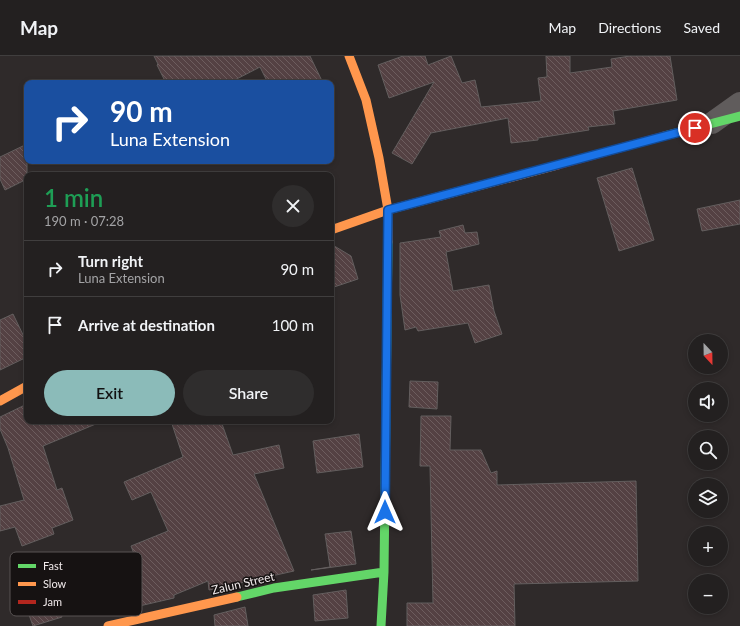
<!DOCTYPE html>
<html lang="en">
<head>
<meta charset="utf-8">
<style>
  :root { --surface:#232020; --page:#2f2d2d; --text:#f1f3f6; --muted:#a3a3a5; --line:#403e3e; --accent:#8bbbb9 }
  body { margin:0; font-family:Lato,sans-serif; background:var(--page); color:var(--text); height:100vh; display:flex; flex-direction:column; font-size:15px; white-space:nowrap }
  * { box-sizing:border-box; margin:0 }
  p { font-size:13px; color:var(--muted) }
  .icon { flex:none; width:22px; height:22px; fill:none; stroke:currentColor; stroke-width:2; stroke-linecap:round; stroke-linejoin:round }
  .map { position:relative; flex:1; overflow:hidden }
  .details { position:absolute; left:24px; top:116px; width:310px; height:252px; display:flex; flex-direction:column; background:var(--surface); border-radius:8px; box-shadow:0 2px 6px #0003,0 0 0 1px var(--line) }
  .details>* { flex:none }
  .top-card { position:absolute; left:24px; top:24px; width:310px; height:84px; border-radius:8px; box-shadow:0 2px 6px #0003,0 0 0 1px var(--line); background:#1a4fa0; color:#fff; overflow:hidden }
  .needle { width:26px; rotate:158deg }
  .buttons { position:absolute; left:688px; top:278px; display:grid; gap:8px }
  .buttons a { display:grid; place-items:center; width:40px; height:40px; border-radius:50%; background:var(--surface); box-shadow:0 2px 6px #0003,0 0 0 1px var(--line); font-size:20px }
  .pin { position:absolute; display:grid; place-items:center; width:34px; height:34px; color:#fff; margin:-17px; border:2px solid #fff; border-radius:50%; box-shadow:0 1px 4px #0007 }
  .me { position:absolute; width:44px; margin:-22px; rotate:0deg; stroke-linejoin:round; filter:drop-shadow(0 0 3px #0008) }
  .turn { display:flex; align-items:center; gap:14px; height:84px; padding:0 20px; font-size:18px }
  .turn .icon { width:52px; height:52px; stroke-width:2.5 }
  .turn b { display:block; font-size:28px; line-height:34px }
  .round { display:grid; place-items:center; flex:none; width:42px; height:42px; border-radius:21px; background:var(--page) }
  .headline { display:flex; align-items:center; justify-content:space-between; height:68px; padding:0 20px }
  h1 { font-size:24px; font-weight:600; line-height:30px; color:#1e9e55 }
  .button { display:flex; gap:8px; margin-top:auto; padding:8px 20px }
  .button a { flex:1; height:46px; border-radius:24px; background:var(--accent); color:#111; font-size:16px; font-weight:600; line-height:46px; text-align:center }
  .button a+a { background:var(--page); color:var(--text) }
  ul { padding:0; list-style:none }
  li { display:flex; align-items:center; gap:12px; height:56px; padding:0 20px; border-top:1px solid var(--line) }
  li div { flex:1 }
  li b { display:block; font-size:15px }
  li em { font-style:normal }
  header { display:flex; align-items:center; gap:24px; box-sizing:border-box; height:56px; padding:0 20px; background:var(--surface); border-bottom:1px solid var(--line) }
  header strong { font-size:19px }
  nav { display:flex; gap:22px; margin-inline-start:auto; font-size:14px }
  .map>svg:first-child { display:block }
  .building { fill:url(#building-back-hatch); stroke:#635e5e }
  .lines { fill:none; stroke-linecap:round; stroke-linejoin:round }
  .street { stroke:#605c5c; stroke-width:22 }
  .fast { stroke:#63d668; stroke-width:9 }
  .slow { stroke:#ff974d; stroke-width:9 }
  .jam { stroke:#b3261e; stroke-width:9 }
  .route-casing { stroke:#114b97; stroke-width:10 }
  .route { stroke:#1a73e8; stroke-width:7 }
  .labels { text-anchor:middle; dominant-baseline:central; stroke-width:3; stroke-linejoin:round; paint-order:stroke }
  .street-label { font-size:12px; fill:#f1eaeb; stroke:#161212 }
  .key { fill:#161212; stroke:#585353; stroke-width:1 }
  .key-label { font-size:11px; fill:#f1eaeb }
</style>
</head>
<body>
<header>
<strong>Map</strong>
<nav><a>Map</a><a>Directions</a><a>Saved</a></nav>
</header>
<div class="map">
<svg width="740" height="570" viewBox="0 0 740 570">
  <defs>
    <pattern id="building-back-hatch" width="6" height="6" patternUnits="userSpaceOnUse"><rect width="6" height="6" fill="#544143"/><path d="M-1 5l2 2M0 0l6 6M5-1l2 2" fill="none" stroke="#6d5d5e"/></pattern>
  </defs>
  <rect width="100%" height="100%" fill="#2f2a2a"/>
  <path class="building" d="M 154,0 L 310,0 L 323,27 L 268,27 L 260,11 L 229,27 L 166,27 L 157,9 L 158,8 Z
    M 403,0 L 425,0 L 428,9 L 451,0 L 462,27 L 475,24 L 481,51 L 541,45 L 538,22 L 547,21 L 546,0 L 570,0 L 570,17 L 612,11 L 611,3 L 630,0 L 670,0 L 677,44 L 613,55 L 615,68 L 588,71 L 589,74 L 538,82 L 538,84 L 511,87 L 508,62 L 431,77 L 412,108 L 392,97 L 434,26 L 389,42 L 378,9 Z
    M 27,88 L 27,123 L 5,134 L 0,123 L 0,101 Z
    M 632,112 L 654,184 L 619,195 L 597,122 Z
    M 740,144 L 740,168 L 702,175 L 697,153 Z
    M 463,169 L 465,177 L 477,176 L 479,188 L 446,196 L 453,235 L 489,229 L 494,255 L 502,278 L 475,287 L 468,267 L 418,275 L 416,271 L 405,274 L 400,239 L 400,187 L 441,181 L 439,175 Z
    M 331,188 L 351,200 L 358,223 L 331,232 Z
    M 13,258 L 27,287 L 27,301 L 0,314 L 0,264 Z
    M 410,325 L 438,326 L 437,353 L 409,351 Z
    M 27,348 L 27,365 L 103,365 L 43,390 L 57,434 L 62,432 L 73,464 L 52,472 L 54,478 L 22,490 L 15,471 L 0,475 L 0,450 L 24,444 L 8,392 L 0,373 L 0,361 Z
    M 421,360 L 451,360 L 450,394 L 481,394 L 491,417 L 497,415 L 497,429 L 636,425 L 638,525 L 514,528 L 515,570 L 407,570 L 407,547 L 433,547 L 430,410 L 420,410 Z
    M 171,365 L 221,365 L 233,399 L 279,389 L 284,412 L 254,418 L 294,515 L 209,534 L 208,525 L 174,539 L 174,542 L 109,557 L 98,513 L 136,503 L 131,490 L 168,475 L 151,436 L 132,444 L 124,426 L 183,401 Z
    M 359,378 L 363,411 L 317,417 L 313,385 Z
    M 351,475 L 356,508 L 311,514 L 330,511 L 325,478 Z
    M 53,532 L 62,561 L 33,570 L 23,542 Z
    M 346,534 L 348,562 L 315,565 L 313,539 Z
    M 245,551 L 248,570 L 215,570 L 214,559 Z"/>
  <g class="lines">
    <path class="street" d="M 712,67 L 740,47"/>
    <path class="fast" d="M 664,80 L 740,60
      M 237,541 L 274,532 L 384,516
      M 381,570 L 384,516 L 388,186"/>
    <path class="slow" d="M 349,0 L 366,44 L 379,102 L 388,154 L 388,186
      M 331,174 L 388,154 L 558,109
      M 0,345 L 27,330
      M 108,570 L 237,541"/>
    <path class="jam" d="M 558,109 L 664,80"/>
  </g>
  <g class="lines">
    <g class="route-casing">
      <path id="route" d="M 385,456 L 388,154 L 695,72"/>
    </g>
    <use href="#route" class="route"/>
  </g>
  <g class="labels">
    <g class="street-label">
      <text transform="translate(243 527) rotate(-13)">Zalun Street</text>
    </g>
  </g>
  <rect x="10" y="496" width="132" height="64" rx="6" class="key"/>
  <rect x="18" y="508" width="18" height="4" fill="#63d668"/>
  <rect x="18" y="526" width="18" height="4" fill="#ff974d"/>
  <rect x="18" y="544" width="18" height="4" fill="#b3261e"/>
  <g class="key-label">
    <text x="43" y="514">Fast</text>
    <text x="43" y="532">Slow</text>
    <text x="43" y="550">Jam</text>
  </g>
</svg>
<div class="buttons">
<a><svg class="needle" viewBox="-14 -14 28 28"><path d="M0-13l5 13h-10z" fill="#e53935"/><path d="M0 13l5-13h-10z" fill="#a3a3a5"/></svg></a>
<a><svg class="icon" aria-label="sound" viewBox="0 0 24 24"><path d="M4 9h4l5-4v14l-5-4H4zM17 9q2 3 0 6"/></svg></a>
<a><svg class="icon" aria-label="search" viewBox="0 0 24 24"><circle cx="10" cy="10" r="6"/><path d="M15 15l6 6"/></svg></a>
<a><svg class="icon" aria-label="layers" viewBox="0 0 24 24"><path d="M12 4l9 5-9 5-9-5zM3 14l9 5 9-5"/></svg></a>
<a>+</a>
<a>−</a>
</div>
<div class="pin" style="left:695px;top:72px;background:#d93025"><svg class="icon" aria-label="arrive" viewBox="0 0 24 24"><path d="M6 21V4h12l-3 4 3 4H6"/></svg></div>
<svg class="me" style="left:385px;top:456px" viewBox="-20 -20 40 40"><path d="M0-17L14 15 0 8-14 15z" fill="#1a73e8" stroke="#fff" stroke-width="4"/></svg>
<div class="top-card">
<div class="turn"><svg class="icon" aria-label="right" viewBox="0 0 24 24"><path d="M7 20v-9h11M14 6l5 5-5 5"/></svg><div><b>90 m</b>Luna Extension</div></div>
</div>
<section class="details">
<div class="headline"><div><h1>1 min</h1><p>190 m · 07:28</p></div><a class="round"><svg class="icon" aria-label="close" viewBox="0 0 24 24"><path d="M6 6l12 12M18 6L6 18"/></svg></a></div>
<ul>
<li><svg class="icon" aria-label="right" viewBox="0 0 24 24"><path d="M7 20v-9h11M14 6l5 5-5 5"/></svg><div><b>Turn right</b><p>Luna Extension</p></div><em>90 m</em></li>
<li><svg class="icon" aria-label="arrive" viewBox="0 0 24 24"><path d="M6 21V4h12l-3 4 3 4H6"/></svg><div><b>Arrive at destination</b></div><em>100 m</em></li>
</ul>
<div class="button"><a>Exit</a><a>Share</a></div>
</section>
</div>
</body>
</html>
